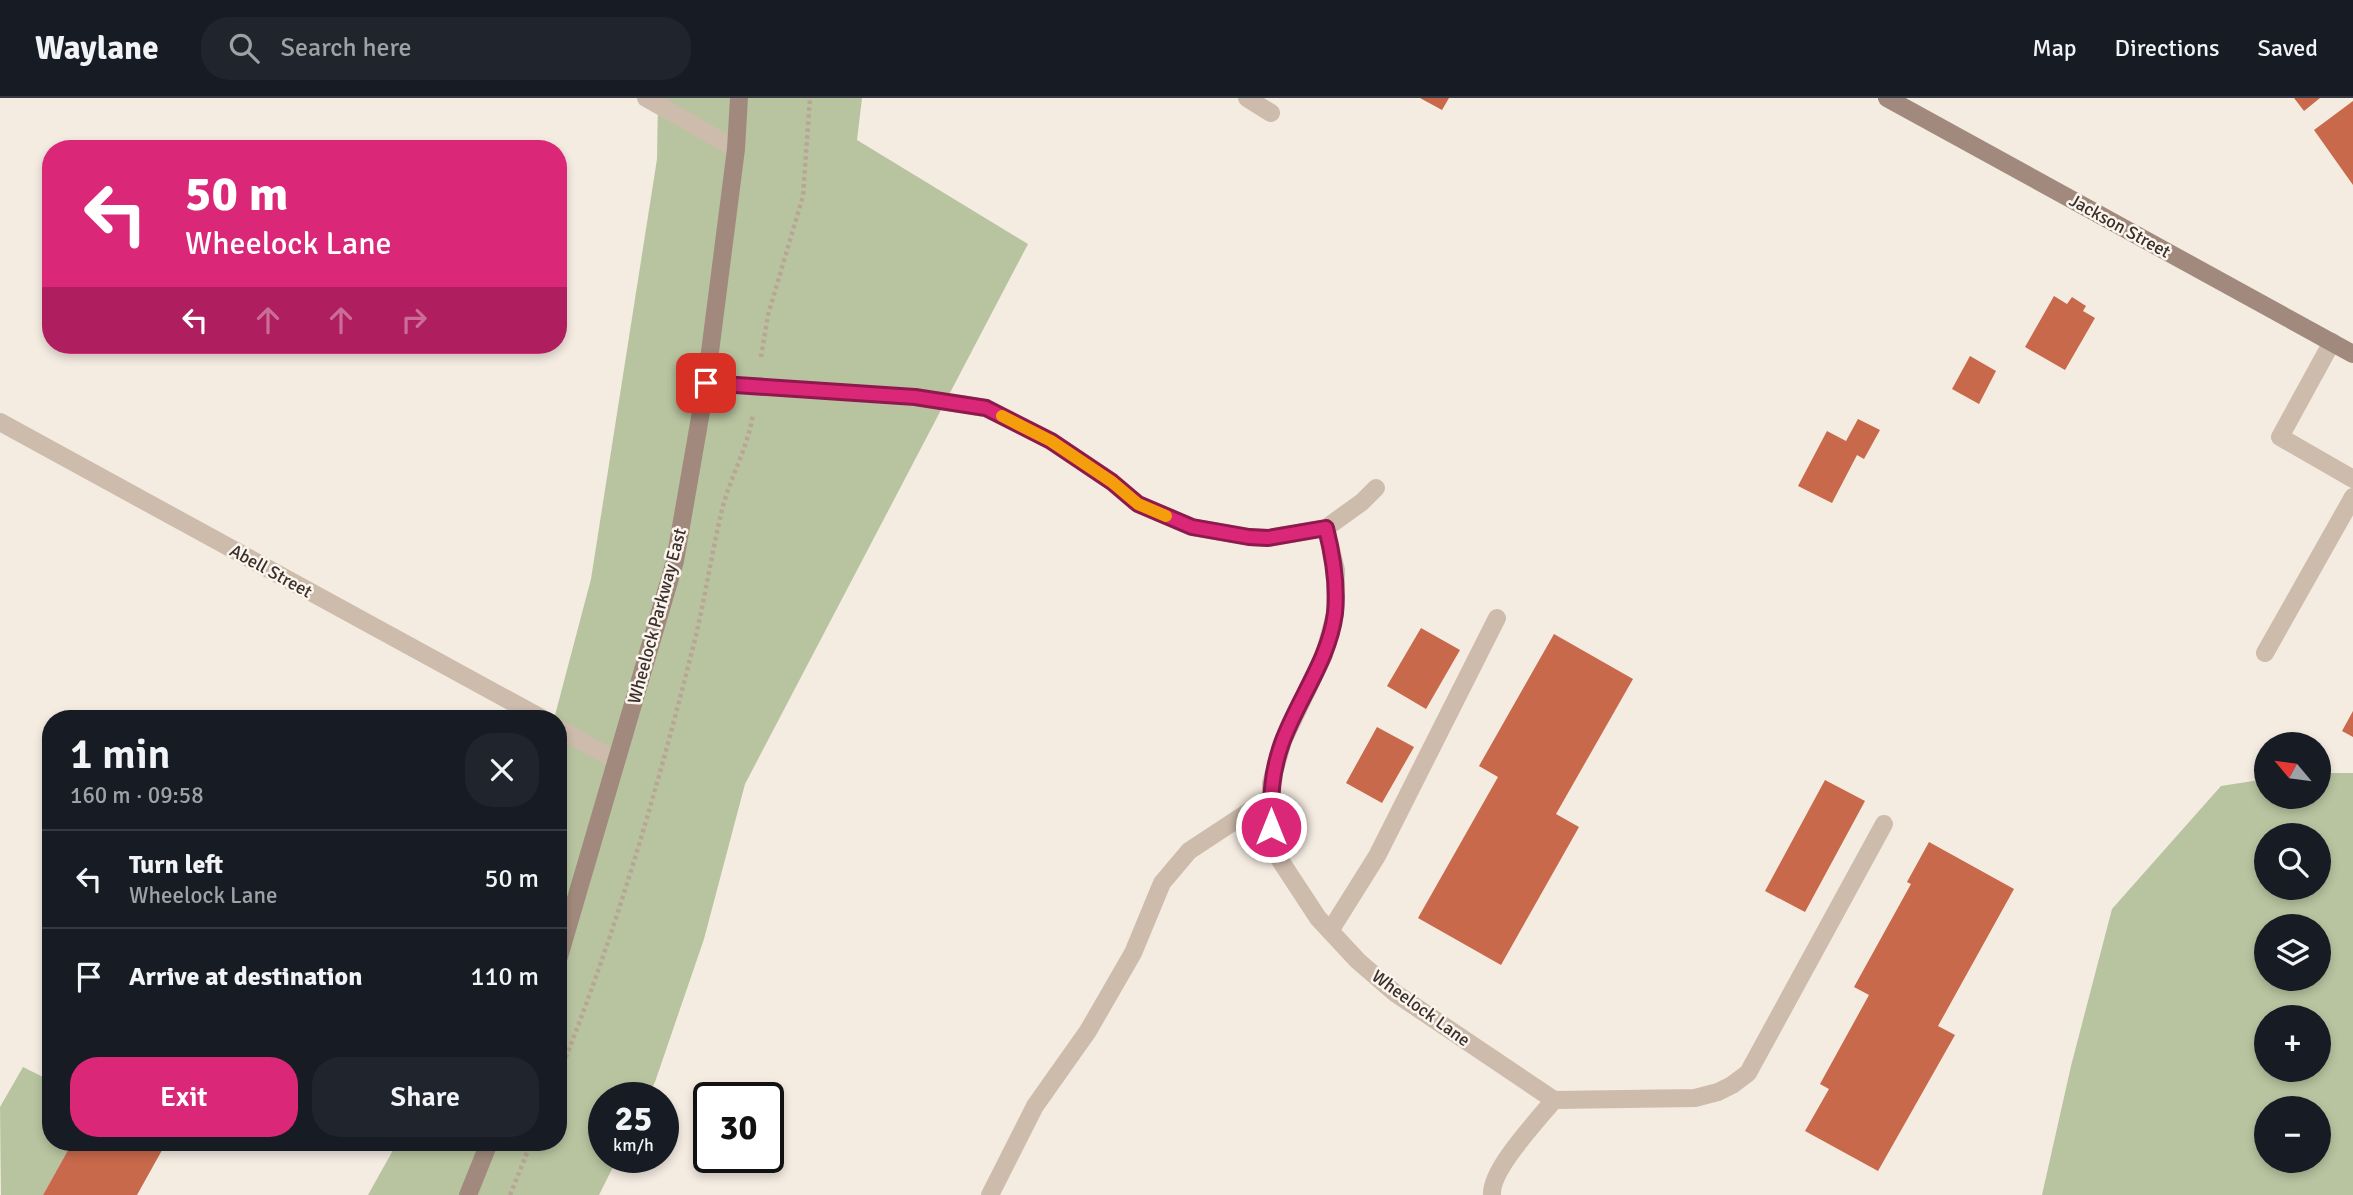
<!DOCTYPE html>
<html lang="en">
<head>
<meta charset="utf-8">
<style>
  :root { --surface:#171b24; --page:#20242c; --text:#f1f3f6; --muted:#9ea1a6; --line:#363941; --accent:#db2777 }
  body { margin:0; font-family:Signika,sans-serif; background:var(--page); color:var(--text); height:100vh; display:flex; flex-direction:column; font-size:26px; white-space:nowrap }
  * { box-sizing:border-box; margin:0 }
  p { font-size:23px; color:var(--muted) }
  .icon { flex:none; width:38px; height:38px; fill:none; stroke:currentColor; stroke-width:2; stroke-linecap:round; stroke-linejoin:round }
  .map { position:relative; flex:1; overflow:hidden }
  .side { position:absolute; left:42px; top:612px; width:525px; height:441px; display:flex; flex-direction:column; background:var(--surface); border-radius:28px; box-shadow:0 4px 10px #0003 }
  .side>* { flex:none }
  .hud { position:absolute; left:42px; top:42px; width:525px; height:214px; border-radius:28px; box-shadow:0 4px 10px #0003; background:#db2777; color:#fff; overflow:hidden }
  .needle { width:46px; rotate:299deg }
  .fabs { position:absolute; left:2254px; top:634px; display:grid; gap:14px }
  .fabs a { display:grid; place-items:center; width:77px; height:77px; border-radius:50%; background:var(--surface); box-shadow:0 4px 10px #0003; font-size:35px }
  .speed { position:absolute; left:588px; top:984px; display:flex; gap:14px; font-size:35px; font-weight:700; text-align:center }
  .speed>* { display:grid; place-content:center; width:91px; height:91px; border-radius:50%; background:var(--surface); box-shadow:0 4px 10px #0003; line-height:1 }
  .speed small { font-size:18px; font-weight:400 }
  .speed .limit { border:4px solid #111; border-radius:10px; background:#fff; color:#111 }
  .pin { position:absolute; display:grid; place-items:center; width:60px; height:60px; color:#fff; margin:-30px; border-radius:14px; box-shadow:0 4px 10px #0006 }
  .me { position:absolute; width:77px; margin:-38px; rotate:0deg; stroke-linejoin:round; filter:drop-shadow(0 0 5px #0008) }
  .turn { display:flex; align-items:center; gap:24px; height:147px; padding:0 28px; font-size:32px }
  .turn .icon { width:91px; height:91px; stroke-width:2.5 }
  .turn b { display:block; font-size:49px; line-height:60px }
  .lanes { display:flex; align-items:center; height:66px; padding:0 28px; background:#0003; justify-content:center; gap:35px; direction:ltr }
  .lanes .off { opacity:.35 }
  .round { display:grid; place-items:center; flex:none; width:74px; height:74px; border-radius:28px; background:var(--page) }
  .overview { display:flex; align-items:center; justify-content:space-between; height:119px; padding:0 28px }
  h1 { font-size:42px; font-weight:600; line-height:52px }
  .primary-button { display:flex; gap:14px; margin-top:auto; padding:14px 28px }
  .primary-button a { flex:1; height:80px; border-radius:28px; background:var(--accent); color:#fff; font-size:28px; font-weight:600; line-height:80px; text-align:center }
  .primary-button a+a { background:var(--page); color:var(--text) }
  ul { padding:0; list-style:none }
  li { display:flex; align-items:center; gap:21px; height:98px; padding:0 28px; border-top:2px solid var(--line) }
  li div { flex:1 }
  li b { display:block; font-size:26px }
  li em { font-style:normal }
  header { display:flex; align-items:center; gap:42px; box-sizing:border-box; height:98px; padding:0 35px; background:var(--surface); border-bottom:2px solid var(--line) }
  header strong { font-size:33px }
  nav { display:flex; gap:38px; margin-inline-start:auto; font-size:24px }
  .search { width:490px; height:63px; background:var(--page); display:flex; align-items:center; gap:18px; box-sizing:border-box; padding:0 24px; border-radius:28px; color:var(--muted); font-size:26px }
  .map>svg:first-child { display:block }
  .green { fill:#b8c4a0; fill-rule:evenodd }
  .building { fill:#c8694b }
  .lines { fill:none; stroke-linecap:round; stroke-linejoin:round }
  .path { stroke:#b9a596; stroke-width:4.5; stroke-dasharray:3.5 3.5; stroke-linecap:butt }
  .lane { stroke:#cdbbac; stroke-width:18 }
  .street { stroke:#cdbbac; stroke-width:18 }
  .secondary { stroke:#a18a7d; stroke-width:18 }
  .route-casing { stroke:#8e194d; stroke-width:18 }
  .route { stroke:#db2777; stroke-width:12 }
  .slow { stroke:#f59e0b; stroke-width:12 }
  .labels { text-anchor:middle; dominant-baseline:central; stroke-width:5; stroke-linejoin:round; paint-order:stroke }
  .street-label { font-size:18px; fill:#3b302b; stroke:#fbf5ee }
</style>
</head>
<body>
<header>
<strong>Waylane</strong>
<div class="search"><svg class="icon" aria-label="search" viewBox="0 0 24 24"><circle cx="10" cy="10" r="6"/><path d="M15 15l6 6"/></svg>Search here</div>
<nav><a>Map</a><a>Directions</a><a>Saved</a></nav>
</header>
<div class="map">
<svg width="2353" height="1097" viewBox="0 0 2353 1097">
  <rect width="100%" height="100%" fill="#f4ebe1"/>
  <path class="green" d="M 658,0 L 862,0 L 857,42 L 1028,146 L 745,686 L 704,841 L 655,984 L 647,999 L 604,999 L 604,1059 L 618,1059 L 599,1097 L 368,1097 L 397,1045 L 558,1045 L 558,621 L 554,621 L 591,481 L 657,61 Z
    M 2319,675 L 2353,675 L 2353,1097 L 2042,1097 L 2071,968 L 2112,811 L 2221,688 L 2266,681 L 2266,698 L 2319,698 ZM 2266,737 L 2319,737 L 2319,789 L 2266,789 ZM 2266,828 L 2319,828 L 2319,880 L 2266,880 ZM 2266,919 L 2319,919 L 2319,971 L 2266,971 ZM 2266,1010 L 2319,1010 L 2319,1062 L 2266,1062 Z
    M 23,969 L 51,983 L 51,1045 L 72,1045 L 43,1097 L 1,1097 L 0,1009 Z"/>
  <path class="building" d="M 1420,0 L 1449,0 L 1442,12 Z
    M 2294,0 L 2320,0 L 2304,13 Z
    M 2353,3 L 2353,87 L 2314,32 Z
    M 2054,198 L 2067,206 L 2072,199 L 2086,208 L 2083,213 L 2095,220 L 2065,272 L 2025,249 Z
    M 1970,258 L 1996,273 L 1979,306 L 1952,291 Z
    M 1858,321 L 1880,332 L 1864,361 L 1857,357 L 1832,405 L 1798,388 L 1827,333 L 1846,343 Z
    M 1421,530 L 1460,552 L 1426,611 L 1387,588 Z
    M 1554,536 L 1633,581 L 1556,716 L 1579,729 L 1501,867 L 1418,820 L 1498,679 L 1479,668 Z
    M 2353,613 L 2353,639 L 2342,633 Z
    M 1377,629 L 1414,649 L 1382,705 L 1346,685 Z
    M 1825,682 L 1865,703 L 1805,814 L 1765,793 Z
    M 1929,744 L 2014,791 L 1938,928 L 1955,937 L 1878,1073 L 1805,1033 L 1829,991 L 1820,986 L 1869,897 L 1854,889 L 1911,786 L 1907,784 Z
    M 72,1045 L 166,1045 L 137,1097 L 43,1097 Z"/>
  <g class="lines">
    <path class="path" d="M 761,259 L 768,217 L 803,98 L 810,0
      M 558,979 C 616,836 659,686 696,537 C 706,495 712,453 722,412 C 730,379 748,350 753,316
      M 510,1097 L 531,1045"/>
    <path class="lane" d="M 1247,0 L 1271,15
      M 2332,244 L 2280,339 L 2353,381
      M 2265,555 L 2353,399
      M 1330,833 L 1377,758 L 1497,520
      M 990,1097 L 1035,1008 L 1088,933 L 1133,855 L 1162,785 L 1189,753 L 1271,699
      M 1492,1097 C 1490,1072 1537,1023 1554,1002 L 1695,1000 L 1718,994 L 1732,987 L 1748,975 L 1884,726"/>
    <path class="street" d="M 646,0 L 736,51
      M 706,285 L 915,299 L 986,310 L 1051,343 L 1112,384 L 1138,406 L 1192,429 L 1249,439 L 1268,440 L 1326,430 L 1362,404 L 1376,390
      M 0,324 L 543,621
      M 1326,430 L 1336,472 L 1335,516 L 1324,557 L 1283,643 L 1271,685 L 1271,729 L 1278,759 L 1318,820 L 1358,863 L 1395,895 L 1554,1002
      M 558,630 L 617,663"/>
    <path class="secondary" d="M 1887,0 L 2353,256
      M 558,862 L 675,463 L 706,285 L 736,51 L 739,0
      M 468,1097 L 489,1045"/>
  </g>
  <g class="lines">
    <g class="route-casing">
      <path id="route" d="M 706,285 L 915,299 L 986,310 L 1051,343 L 1112,384 L 1138,406 L 1192,429 L 1249,439 L 1268,440 L 1326,430 C 1333,458 1338,486 1335,515 C 1329,562 1298,601 1282,645 C 1271,676 1271,697 1271,729"/>
    </g>
    <use href="#route" class="route"/>
    <path class="slow" d="M 1002,318 L 1051,343 L 1112,384 L 1138,406 L 1166,418"/>
  </g>
  <g class="labels">
    <g class="street-label">
      <text transform="translate(2120 128) rotate(29)">Jackson Street</text>
      <text transform="translate(271 473) rotate(29)">Abell Street</text>
      <text transform="translate(657 518) rotate(-75)">Wheelock Parkway East</text>
      <text transform="translate(1421 910) rotate(36)">Wheelock Lane</text>
    </g>
  </g>
</svg>
<div class="fabs">
<a><svg class="needle" viewBox="-14 -14 28 28"><path d="M0-13l5 13h-10z" fill="#e53935"/><path d="M0 13l5-13h-10z" fill="#9ea1a6"/></svg></a>
<a><svg class="icon" aria-label="search" viewBox="0 0 24 24"><circle cx="10" cy="10" r="6"/><path d="M15 15l6 6"/></svg></a>
<a><svg class="icon" aria-label="layers" viewBox="0 0 24 24"><path d="M12 4l9 5-9 5-9-5zM3 14l9 5 9-5"/></svg></a>
<a>+</a>
<a>−</a>
</div>
<div class="speed"><div>25<small>km/h</small></div><div class="limit">30</div></div>
<div class="pin" style="left:706px;top:285px;background:#d93025"><svg class="icon" aria-label="arrive" viewBox="0 0 24 24"><path d="M6 21V4h12l-3 4 3 4H6"/></svg></div>
<svg class="me" style="left:1271px;top:729px" viewBox="-20 -20 40 40"><circle r="17" fill="#db2777" stroke="#fff" stroke-width="3"/><path d="M0-11L8 9 0 5-8 9z" fill="#fff"/></svg>
<div class="hud">
<div class="turn"><svg class="icon" aria-label="left" viewBox="0 0 24 24"><path d="M17 20v-9H6M10 6l-5 5 5 5"/></svg><div><b>50 m</b>Wheelock Lane</div></div>
<div class="lanes"><svg class="icon" aria-label="left" viewBox="0 0 24 24"><path d="M17 20v-9H6M10 6l-5 5 5 5"/></svg><svg class="icon off" aria-label="ahead" viewBox="0 0 24 24"><path d="M12 20V5M6 11l6-6 6 6"/></svg><svg class="icon off" aria-label="ahead" viewBox="0 0 24 24"><path d="M12 20V5M6 11l6-6 6 6"/></svg><svg class="icon off" aria-label="right" viewBox="0 0 24 24"><path d="M7 20v-9h11M14 6l5 5-5 5"/></svg></div>
</div>
<section class="side">
<div class="overview"><div><h1>1 min</h1><p>160 m · 09:58</p></div><a class="round"><svg class="icon" aria-label="close" viewBox="0 0 24 24"><path d="M6 6l12 12M18 6L6 18"/></svg></a></div>
<ul>
<li><svg class="icon" aria-label="left" viewBox="0 0 24 24"><path d="M17 20v-9H6M10 6l-5 5 5 5"/></svg><div><b>Turn left</b><p>Wheelock Lane</p></div><em>50 m</em></li>
<li><svg class="icon" aria-label="arrive" viewBox="0 0 24 24"><path d="M6 21V4h12l-3 4 3 4H6"/></svg><div><b>Arrive at destination</b></div><em>110 m</em></li>
</ul>
<div class="primary-button"><a>Exit</a><a>Share</a></div>
</section>
</div>
</body>
</html>
